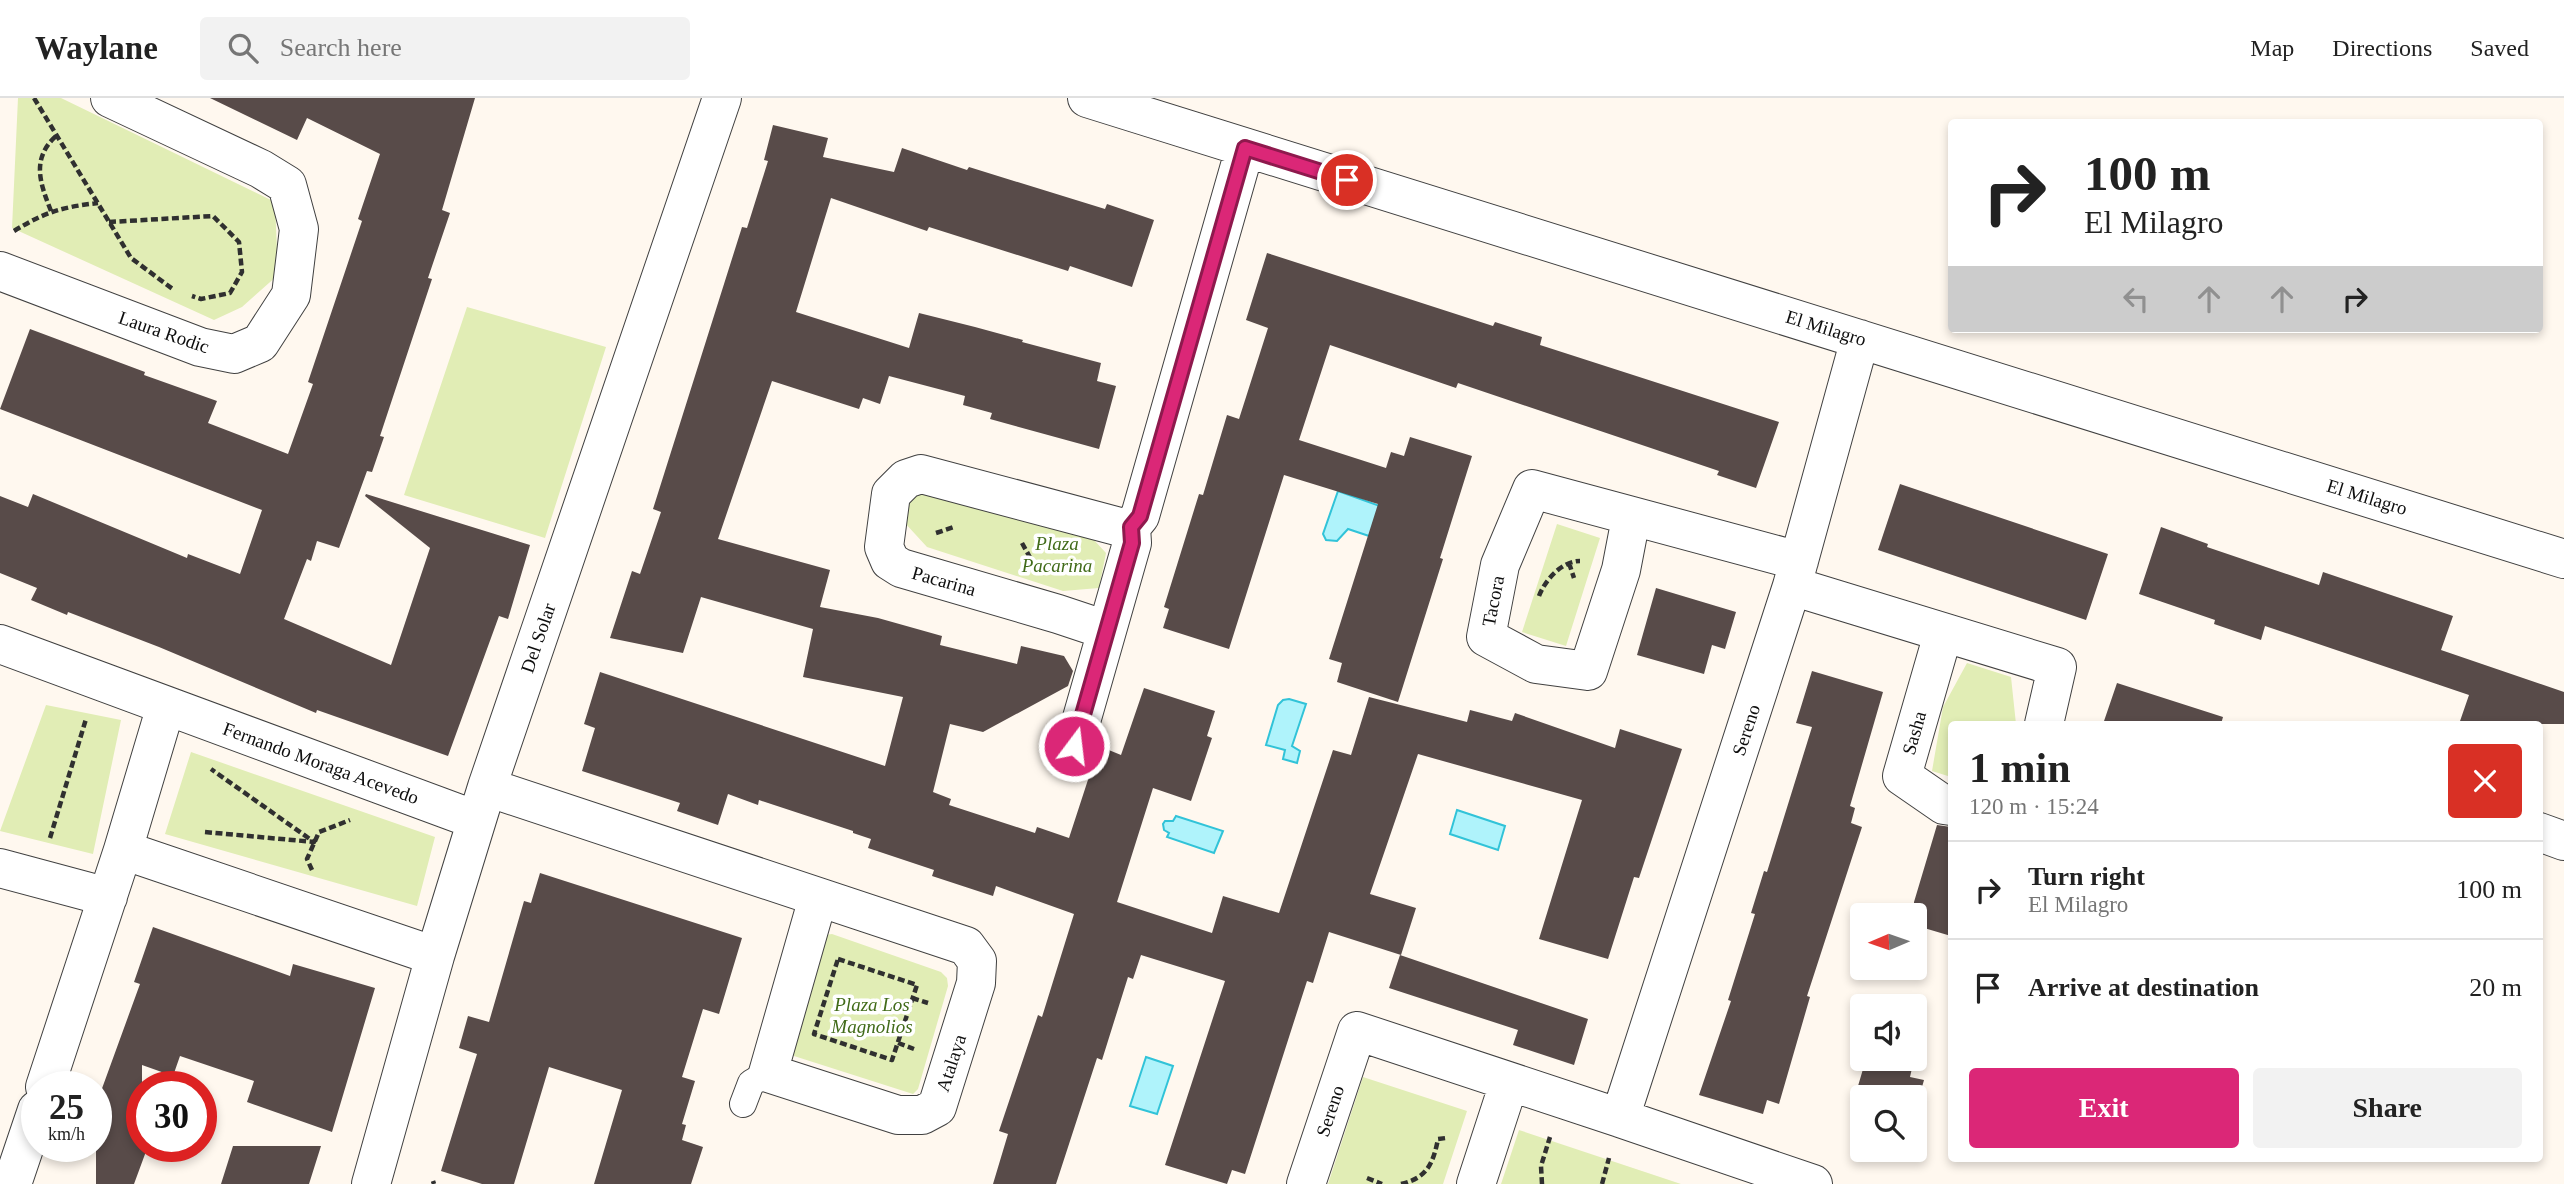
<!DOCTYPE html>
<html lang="en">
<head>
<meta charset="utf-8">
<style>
  :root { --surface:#fff; --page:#f2f2f2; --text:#222; --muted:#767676; --line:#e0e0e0; --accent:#db2777 }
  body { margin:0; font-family:"Times New Roman",serif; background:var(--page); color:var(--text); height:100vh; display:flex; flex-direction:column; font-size:26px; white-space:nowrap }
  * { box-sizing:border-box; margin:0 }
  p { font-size:23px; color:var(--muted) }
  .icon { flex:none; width:38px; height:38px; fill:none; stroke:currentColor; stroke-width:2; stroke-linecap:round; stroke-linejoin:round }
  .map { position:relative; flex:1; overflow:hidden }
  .panel { position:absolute; left:1948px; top:623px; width:595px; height:441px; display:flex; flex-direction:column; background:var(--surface); border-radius:7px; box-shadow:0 4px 10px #0003 }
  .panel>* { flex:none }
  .guide { position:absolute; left:1948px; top:21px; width:595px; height:214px; border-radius:7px; box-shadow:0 4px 10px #0003; background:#fff; color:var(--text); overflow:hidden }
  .needle { width:46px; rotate:268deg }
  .buttons { position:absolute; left:1850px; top:805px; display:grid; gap:14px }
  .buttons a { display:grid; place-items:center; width:77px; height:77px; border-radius:7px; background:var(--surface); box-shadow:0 4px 10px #0003; font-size:35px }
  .speed { position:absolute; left:21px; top:973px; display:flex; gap:14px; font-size:35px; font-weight:700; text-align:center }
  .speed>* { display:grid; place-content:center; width:91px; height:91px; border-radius:50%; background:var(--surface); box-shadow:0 4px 10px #0003; line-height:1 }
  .speed small { font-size:18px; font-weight:400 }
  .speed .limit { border:10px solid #d22; background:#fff; color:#111 }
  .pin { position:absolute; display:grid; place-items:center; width:60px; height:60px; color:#fff; margin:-30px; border:4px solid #fff; border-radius:50%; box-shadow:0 2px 7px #0007 }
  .me { position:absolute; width:77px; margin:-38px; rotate:15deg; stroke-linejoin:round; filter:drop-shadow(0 0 5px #0008) }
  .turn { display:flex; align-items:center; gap:24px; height:147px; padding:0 21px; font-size:32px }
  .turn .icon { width:91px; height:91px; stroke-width:2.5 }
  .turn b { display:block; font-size:49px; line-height:60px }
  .lanes { display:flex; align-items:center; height:66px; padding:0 21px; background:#0003; justify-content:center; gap:35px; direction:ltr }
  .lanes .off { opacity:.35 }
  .round { display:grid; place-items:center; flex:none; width:74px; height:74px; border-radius:7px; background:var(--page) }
  .summary { display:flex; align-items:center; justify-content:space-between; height:119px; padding:0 21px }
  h1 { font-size:42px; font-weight:800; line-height:52px }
  .button { display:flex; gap:14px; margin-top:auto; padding:14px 21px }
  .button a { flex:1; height:80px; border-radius:7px; background:var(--accent); color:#fff; font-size:28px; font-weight:800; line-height:80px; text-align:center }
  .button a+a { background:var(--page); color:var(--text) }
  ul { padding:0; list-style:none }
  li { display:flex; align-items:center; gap:21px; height:98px; padding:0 21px; border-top:2px solid var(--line) }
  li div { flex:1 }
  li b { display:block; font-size:26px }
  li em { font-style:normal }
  header { display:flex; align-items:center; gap:42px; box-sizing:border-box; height:98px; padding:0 35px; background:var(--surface); border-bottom:2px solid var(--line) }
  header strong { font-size:33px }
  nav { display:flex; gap:38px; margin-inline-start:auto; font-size:24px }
  .search { width:490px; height:63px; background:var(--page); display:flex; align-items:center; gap:18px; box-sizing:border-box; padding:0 24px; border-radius:7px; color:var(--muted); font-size:26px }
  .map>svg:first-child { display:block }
  .green { fill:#e1edb5 }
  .water { fill:#aff3fb; stroke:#31c3d8; stroke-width:2 }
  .building { fill:#584b49 }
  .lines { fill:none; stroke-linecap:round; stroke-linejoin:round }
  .service-casing { stroke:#414141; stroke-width:28 }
  .minor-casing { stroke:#414141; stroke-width:40 }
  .path { stroke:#303030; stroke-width:4.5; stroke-dasharray:7 3.5; stroke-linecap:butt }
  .service { stroke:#fff; stroke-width:26 }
  .minor { stroke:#fff; stroke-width:38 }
  .route-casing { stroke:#8e194d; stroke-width:18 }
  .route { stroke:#db2777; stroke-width:12 }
  .labels { text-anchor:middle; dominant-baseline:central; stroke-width:7; stroke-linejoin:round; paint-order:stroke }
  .street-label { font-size:19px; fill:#0e0e0e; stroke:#fff }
  .park-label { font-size:19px; font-style:italic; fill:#416b19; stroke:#fff }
</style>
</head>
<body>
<header>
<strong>Waylane</strong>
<div class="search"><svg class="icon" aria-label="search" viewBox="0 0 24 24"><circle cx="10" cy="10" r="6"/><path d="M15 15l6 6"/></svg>Search here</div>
<nav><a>Map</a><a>Directions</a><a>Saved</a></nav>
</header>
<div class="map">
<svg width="2564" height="1086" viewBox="0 0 2564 1086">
  <rect width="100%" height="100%" fill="#fff8ef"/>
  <path class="green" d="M 18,0 L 61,0 L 275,104 L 278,177 L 242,209 L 214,222 L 12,130 Z
    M 467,209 L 606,249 L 545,440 L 404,397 Z
    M 939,391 L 1081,428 L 1106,455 L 1099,490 L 1063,493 L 927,449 L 904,424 L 910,400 Z
    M 1557,426 L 1600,440 L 1566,548 L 1522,534 Z
    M 1967,565 L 2011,579 L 2016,626 L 1951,626 L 1951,679 L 1932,673 L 1943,609 Z
    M 46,607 L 121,622 L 93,756 L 0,733 Z
    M 191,654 L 435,739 L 417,808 L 165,736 Z
    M 832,836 L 941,874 L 947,880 L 948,888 L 918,991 L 913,996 L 794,958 L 790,955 L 825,837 Z
    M 1363,979 L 1467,1013 L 1443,1086 L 1328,1086 Z
    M 1519,1032 L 1681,1086 L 1501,1086 Z"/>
  <path class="water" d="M 1338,393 L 1391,412 L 1381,442 L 1348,431 L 1337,443 L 1326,442 L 1323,436 Z
    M 1289,601 L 1306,606 L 1292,648 L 1300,653 L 1297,665 L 1283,661 L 1285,652 L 1266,647 L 1278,607 L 1283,602 Z
    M 1457,712 L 1505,728 L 1498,752 L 1450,736 Z
    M 1176,718 L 1223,733 L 1214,755 L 1167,739 L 1169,735 L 1164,732 L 1163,726 L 1165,723 L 1173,723 Z
    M 1146,959 L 1173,968 L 1157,1016 L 1130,1008 Z"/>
  <path class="building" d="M 210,0 L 475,0 L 442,112 L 450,115 L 428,180 L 432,181 L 380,338 L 384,339 L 372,374 L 367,373 L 339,450 L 317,443 L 311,463 L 307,461 L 284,521 L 391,567 L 430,450 L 365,398 L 366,396 L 530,447 L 508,521 L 499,518 L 448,658 L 317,612 L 316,615 L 159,549 L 68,514 L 67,517 L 31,502 L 37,490 L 0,475 L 0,398 L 28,409 L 33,396 L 187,460 L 188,456 L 240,476 L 262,412 L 0,311 L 30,231 L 145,274 L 144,277 L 217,303 L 208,325 L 288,356 L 313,286 L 308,284 L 362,123 L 358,121 L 380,56 L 307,20 L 297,42 Z
    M 773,27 L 828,40 L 823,59 L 894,74 L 902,50 L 967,72 L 969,69 L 1105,111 L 1107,106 L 1154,122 L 1132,189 L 1070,168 L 1068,173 L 929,129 L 927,133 L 831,100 L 796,214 L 909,250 L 919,215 L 975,229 L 1023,242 L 1022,244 L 1101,265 L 1097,283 L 1116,288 L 1099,351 L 990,321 L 992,315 L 963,307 L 965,298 L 889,278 L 880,306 L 863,300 L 859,311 L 772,283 L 718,441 L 830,472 L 820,509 L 878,520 L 942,538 L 940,547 L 1017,566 L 1021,548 L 1064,558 L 1073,573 L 1068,588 L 983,634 L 950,626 L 933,694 L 951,701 L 949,707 L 1035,735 L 1037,729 L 1069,740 L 1099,648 L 1121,657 L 1144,590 L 1215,613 L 1207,638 L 1212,640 L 1191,703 L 1153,690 L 1117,804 L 1212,835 L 1223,798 L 1279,815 L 1333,652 L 1351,657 L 1369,599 L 1467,624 L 1470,612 L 1512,623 L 1515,615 L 1615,650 L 1620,631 L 1682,651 L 1639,780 L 1634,779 L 1608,861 L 1539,841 L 1582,702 L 1418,656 L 1370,796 L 1416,810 L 1401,857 L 1329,834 L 1313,885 L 1307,883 L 1245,1076 L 1232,1072 L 1227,1086 L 1165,1067 L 1225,883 L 1141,857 L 1133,881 L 1128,879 L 1102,962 L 1097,960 L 1056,1086 L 993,1086 L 1008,1036 L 999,1033 L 1038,917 L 1042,919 L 1074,816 L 996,788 L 993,798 L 932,778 L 934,772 L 868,750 L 871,741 L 853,735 L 853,733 L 759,702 L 758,707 L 728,696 L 718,727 L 677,713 L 680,705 L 582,673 L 595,630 L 584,626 L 600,574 L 885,668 L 903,599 L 803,579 L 813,531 L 701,499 L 683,555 L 610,540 L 632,473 L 640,476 L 661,414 L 653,411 L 742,129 L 747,130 L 768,63 L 764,62 Z
    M 1267,155 L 1493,228 L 1495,224 L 1542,239 L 1540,247 L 1779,324 L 1756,390 L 1717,377 L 1719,373 L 1458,285 L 1456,290 L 1330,247 L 1299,342 L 1386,370 L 1391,354 L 1404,358 L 1410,339 L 1472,358 L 1440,460 L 1443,461 L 1398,604 L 1337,584 L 1342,565 L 1329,561 L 1378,406 L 1284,377 L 1229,551 L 1163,530 L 1169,511 L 1164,509 L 1199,396 L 1203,397 L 1227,317 L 1239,321 L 1268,230 L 1246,222 Z
    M 1900,386 L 2108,456 L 2086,522 L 1878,452 Z
    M 2161,429 L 2208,446 L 2207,449 L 2319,487 L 2323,474 L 2453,518 L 2441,552 L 2564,594 L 2564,626 L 2459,626 L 2469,597 L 2265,528 L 2261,542 L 2214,526 L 2215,522 L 2139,496 Z
    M 1656,490 L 1736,514 L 1725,551 L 1712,547 L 1704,576 L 1637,557 Z
    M 1812,573 L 1883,594 L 1850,708 L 1855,710 L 1851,725 L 1862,729 L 1807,898 L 1810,899 L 1779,1006 L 1767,1002 L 1763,1016 L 1699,997 L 1731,903 L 1728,902 L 1755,816 L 1751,815 L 1764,773 L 1767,774 L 1812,629 L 1796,625 Z
    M 2117,585 L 2223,619 L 2221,626 L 2103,626 Z
    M 1937,727 L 1951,729 L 1951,838 L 1914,827 L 1914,804 Z
    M 540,775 L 742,840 L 719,916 L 703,911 L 682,979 L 695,983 L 682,1026 L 686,1027 L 682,1042 L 703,1049 L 691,1086 L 594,1086 L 622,992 L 549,969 L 514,1086 L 482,1086 L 441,1073 L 477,956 L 459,950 L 468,918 L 489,924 L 524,803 L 531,805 Z
    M 153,829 L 290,878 L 293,866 L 375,890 L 332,1034 L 247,1004 L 254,983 L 180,958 L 173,978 L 142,967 L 142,1048 L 148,1048 L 134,1086 L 96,1086 L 96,1007 L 140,886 L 134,884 Z
    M 1400,857 L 1588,921 L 1574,967 L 1513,947 L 1518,932 L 1389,890 Z
    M 1866,961 L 1895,961 L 1913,966 L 1910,979 L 1924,982 L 1914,1018 L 1914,999 L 1862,999 L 1862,1019 L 1850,1015 Z
    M 233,1048 L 321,1048 L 309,1086 L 221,1086 Z"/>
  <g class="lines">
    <g class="service-casing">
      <path id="service" d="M 743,1006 L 751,985 L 768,975"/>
    </g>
    <g class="minor-casing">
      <path id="minor" d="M 1087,0 L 2564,461
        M 0,173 L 200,249 L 234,256 L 260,245 L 291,197 L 299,131 L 287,87 L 261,71 L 110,0
        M 1631,420 L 1621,472 L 1588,573 L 1536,566 L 1486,539 L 1500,467 L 1532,391 L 1799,463
        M 1792,488 L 2057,569 L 2044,626
        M 1106,532 L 1058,516 L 901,470 L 890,463 L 884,449 L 891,396 L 906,381 L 921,376 L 1120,429 L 1131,429
        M 1943,536 L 1902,678 L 1944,707 L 1951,708
        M 0,546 L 476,722
        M 1074,648 L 1132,445 L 1131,429 L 1140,418 L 1245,50
        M 487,689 L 966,848 L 977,863 L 976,885 L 937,1009 L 922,1017 L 898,1017 L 768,975 L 818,800
        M 2539,734 L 2564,743
        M 123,752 L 435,858
        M 0,770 L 108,799
        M 45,989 L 123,752 L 166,608
        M 1620,1020 L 1813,1086
        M 12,1086 L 37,1012
        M 371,1086 L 435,858 L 487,689 L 722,0
        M 1306,1086 L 1357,933 L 1620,1020 L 1792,488 L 1860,241
        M 1476,1086 L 1509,985"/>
    </g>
    <path class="path" d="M 34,0 L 131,160 L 174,192
      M 51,113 C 40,85 31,61 56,38
      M 109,124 L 213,118 L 239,144 L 242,174 L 230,195 L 201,201 L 192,198
      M 14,133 C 45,114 62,109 98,105
      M 936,435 L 954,429
      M 1022,445 L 1033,465
      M 1569,465 L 1574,480
      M 1539,498 C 1545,482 1562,463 1580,463
      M 205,734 L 314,744 L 211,671
      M 50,740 L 86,621
      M 312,772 L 307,761 L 319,734 L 350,722
      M 838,861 L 917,887 L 892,962 L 814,936 Z
      M 912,900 L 928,905
      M 898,945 L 914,951
      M 1367,1080 L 1382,1086
      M 433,1083 L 434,1086
      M 1401,1086 C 1427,1080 1433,1066 1438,1041 L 1446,1040
      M 1542,1086 L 1541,1068 L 1550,1039
      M 1602,1086 L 1609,1060"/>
    <use href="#service" class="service"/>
    <use href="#minor" class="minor"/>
  </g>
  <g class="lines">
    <g class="route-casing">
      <path id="route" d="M 1074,648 L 1132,445 L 1131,429 L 1140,418 L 1245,50 L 1347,82"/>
    </g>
    <use href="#route" class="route"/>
  </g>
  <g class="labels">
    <g class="street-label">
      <text transform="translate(1826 230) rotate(17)">El Milagro</text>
      <text transform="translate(164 234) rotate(19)">Laura Rodic</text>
      <text transform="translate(2367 399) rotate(17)">El Milagro</text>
      <text transform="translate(944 483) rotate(16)">Pacarina</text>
      <text transform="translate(1493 503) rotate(-79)">Tacora</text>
      <text transform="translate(538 540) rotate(-71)">Del Solar</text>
      <text transform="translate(1746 632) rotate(-72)">Sereno</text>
      <text transform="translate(1914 635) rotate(-74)">Sasha</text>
      <text transform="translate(321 665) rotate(20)">Fernando Moraga Acevedo</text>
      <text transform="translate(951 965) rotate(-72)">Atalaya</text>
      <text transform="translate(1330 1013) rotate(-72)">Sereno</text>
    </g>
    <g class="park-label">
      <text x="1057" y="445">Plaza<tspan x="1057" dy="22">Pacarina</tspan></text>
      <text x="872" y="906">Plaza Los<tspan x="872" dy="22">Magnolios</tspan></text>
    </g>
  </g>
</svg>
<div class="buttons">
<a><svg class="needle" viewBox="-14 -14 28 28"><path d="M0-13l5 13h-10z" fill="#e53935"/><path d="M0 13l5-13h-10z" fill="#767676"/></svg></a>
<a><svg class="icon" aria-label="sound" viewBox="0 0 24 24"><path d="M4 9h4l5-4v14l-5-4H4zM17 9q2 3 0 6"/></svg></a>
<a><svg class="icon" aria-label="search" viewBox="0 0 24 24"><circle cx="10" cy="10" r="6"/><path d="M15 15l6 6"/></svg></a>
</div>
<div class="speed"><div>25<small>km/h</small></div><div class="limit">30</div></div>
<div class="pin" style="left:1347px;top:82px;background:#d93025"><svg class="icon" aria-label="arrive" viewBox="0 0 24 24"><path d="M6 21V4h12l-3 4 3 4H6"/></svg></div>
<svg class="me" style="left:1074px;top:648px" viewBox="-20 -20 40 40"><circle r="17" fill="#db2777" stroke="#fff" stroke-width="3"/><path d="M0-11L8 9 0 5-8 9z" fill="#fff"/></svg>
<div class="guide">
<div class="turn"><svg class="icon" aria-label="right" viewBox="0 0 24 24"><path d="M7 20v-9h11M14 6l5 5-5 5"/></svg><div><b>100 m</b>El Milagro</div></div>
<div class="lanes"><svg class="icon off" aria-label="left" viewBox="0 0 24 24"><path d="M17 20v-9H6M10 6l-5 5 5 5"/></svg><svg class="icon off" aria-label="ahead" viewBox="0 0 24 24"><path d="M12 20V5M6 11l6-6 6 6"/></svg><svg class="icon off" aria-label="ahead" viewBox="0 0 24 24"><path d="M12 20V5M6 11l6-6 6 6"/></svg><svg class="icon" aria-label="right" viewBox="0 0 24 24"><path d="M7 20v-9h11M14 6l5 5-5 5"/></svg></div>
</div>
<section class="panel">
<div class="summary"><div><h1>1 min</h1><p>120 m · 15:24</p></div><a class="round" style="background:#d93025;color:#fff"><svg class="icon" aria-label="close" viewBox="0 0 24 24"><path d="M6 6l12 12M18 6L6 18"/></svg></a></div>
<ul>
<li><svg class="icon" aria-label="right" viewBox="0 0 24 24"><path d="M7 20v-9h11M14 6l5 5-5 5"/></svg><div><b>Turn right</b><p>El Milagro</p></div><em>100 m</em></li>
<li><svg class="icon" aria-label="arrive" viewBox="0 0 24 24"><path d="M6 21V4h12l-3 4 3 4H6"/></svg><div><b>Arrive at destination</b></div><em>20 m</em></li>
</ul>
<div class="button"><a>Exit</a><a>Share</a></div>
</section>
</div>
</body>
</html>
